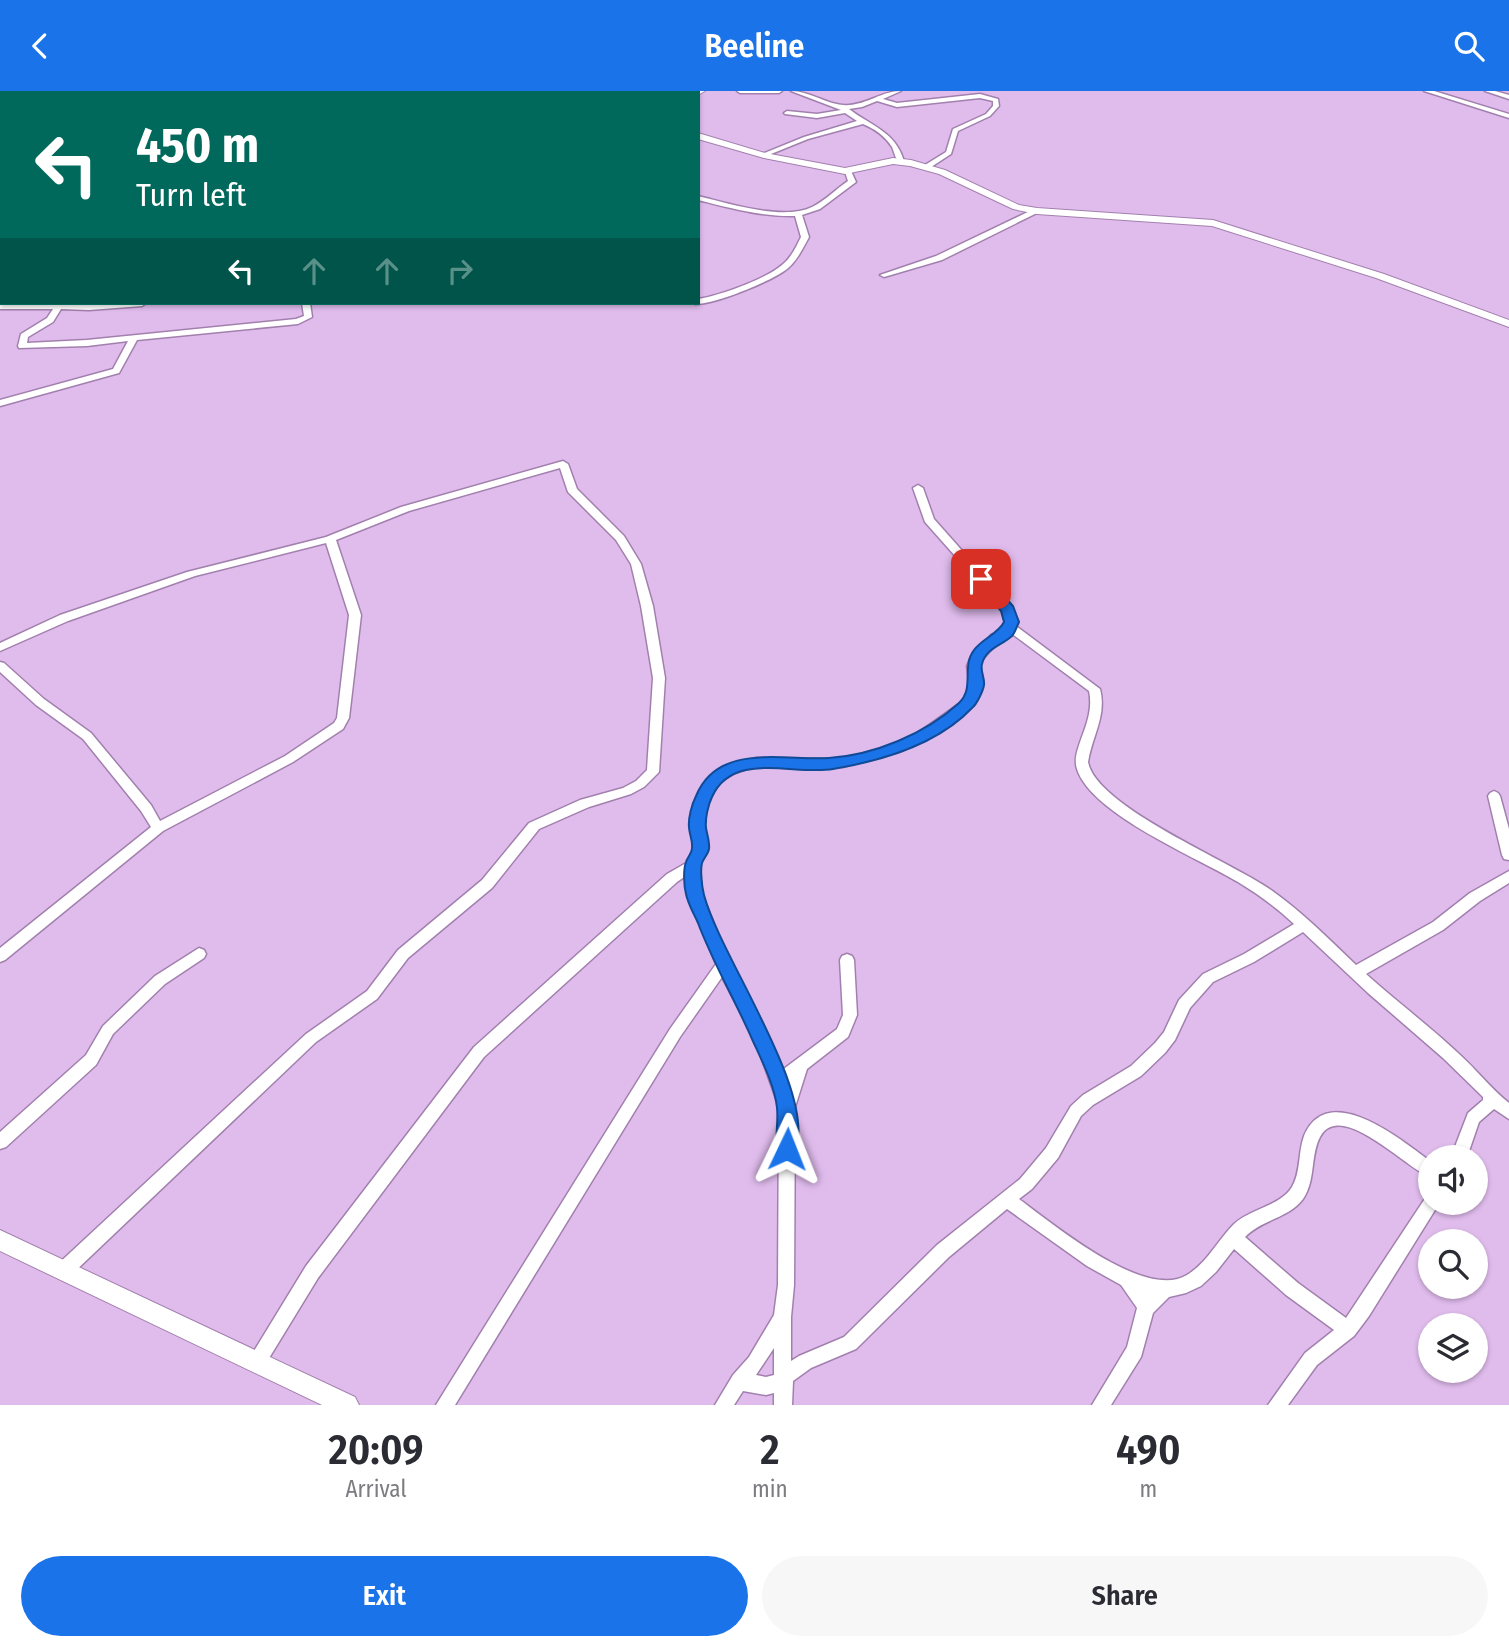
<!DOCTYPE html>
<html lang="en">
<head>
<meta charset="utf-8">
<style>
  :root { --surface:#fff; --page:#f7f7f7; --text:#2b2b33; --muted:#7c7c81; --accent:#1a73e8 }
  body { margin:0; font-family:"Fira Sans Condensed",sans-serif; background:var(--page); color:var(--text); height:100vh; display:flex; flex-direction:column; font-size:26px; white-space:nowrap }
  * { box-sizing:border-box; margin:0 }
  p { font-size:23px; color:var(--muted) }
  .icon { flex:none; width:38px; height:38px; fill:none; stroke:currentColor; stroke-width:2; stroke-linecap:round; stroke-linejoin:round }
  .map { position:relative; height:1314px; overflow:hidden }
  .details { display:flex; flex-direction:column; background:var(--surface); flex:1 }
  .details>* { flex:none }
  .banner { position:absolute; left:0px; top:0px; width:700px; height:214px; box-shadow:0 2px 5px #0004; background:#00695c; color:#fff; overflow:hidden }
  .buttons { position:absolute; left:1418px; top:1054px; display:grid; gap:14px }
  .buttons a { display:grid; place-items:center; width:70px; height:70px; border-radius:50%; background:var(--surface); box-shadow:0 2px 5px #0004; font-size:35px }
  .pin { position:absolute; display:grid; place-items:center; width:60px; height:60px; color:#fff; margin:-30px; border-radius:14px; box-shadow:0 4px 10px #0006 }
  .me { position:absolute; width:77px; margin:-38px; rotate:2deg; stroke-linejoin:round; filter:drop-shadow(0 0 5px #0008) }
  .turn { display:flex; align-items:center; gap:24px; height:147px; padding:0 21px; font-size:32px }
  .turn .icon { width:91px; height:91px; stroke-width:2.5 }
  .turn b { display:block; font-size:49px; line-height:60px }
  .lanes { display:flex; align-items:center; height:66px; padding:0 21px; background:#0003; justify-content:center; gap:35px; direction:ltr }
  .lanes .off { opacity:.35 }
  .eta { display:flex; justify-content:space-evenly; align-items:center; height:119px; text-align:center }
  .eta b { font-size:42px; font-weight:600; line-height:49px }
  .action { display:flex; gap:14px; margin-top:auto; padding:14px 21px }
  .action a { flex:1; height:80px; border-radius:42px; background:var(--accent); color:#fff; font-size:28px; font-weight:600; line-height:80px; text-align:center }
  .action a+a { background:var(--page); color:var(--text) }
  header { display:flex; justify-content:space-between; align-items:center; height:91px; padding:0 21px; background:var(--accent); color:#fff; font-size:32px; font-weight:600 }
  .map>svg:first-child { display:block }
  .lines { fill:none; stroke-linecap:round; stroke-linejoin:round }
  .street-casing { stroke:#a280ae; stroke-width:3 }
  .secondary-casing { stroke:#a280ae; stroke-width:2 }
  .street { fill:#fff; fill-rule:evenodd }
  .secondary { fill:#fff; fill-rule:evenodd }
  .route { fill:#1a73e8; stroke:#114b97; stroke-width:2 }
</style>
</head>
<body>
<header><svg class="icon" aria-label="back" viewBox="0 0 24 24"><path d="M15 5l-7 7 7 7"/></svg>Beeline<svg class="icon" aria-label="search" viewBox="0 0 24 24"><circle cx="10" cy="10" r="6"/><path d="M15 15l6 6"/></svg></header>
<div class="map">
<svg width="1509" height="1314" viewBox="0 0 1509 1314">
  <rect width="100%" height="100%" fill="#e0bced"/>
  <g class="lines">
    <g class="street-casing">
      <path id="street" d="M 6,0 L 22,0 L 3,2 Z
        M 234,0 L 241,0 L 243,2 L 235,2 Z
        M 347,0 L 360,0 L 344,2 Z
        M 443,0 L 451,0 L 441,2 Z
        M 514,0 L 522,0 L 512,2 Z
        M 737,0 L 782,0 L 779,2 L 740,2 Z
        M 791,0 C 811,0 830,16 849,14 C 868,13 882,0 901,0 L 883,8 L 897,12 L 980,3 L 998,8 L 999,15 L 990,25 L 958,40 L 951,63 L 928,78 L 925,78 L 925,74 L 946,61 L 953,38 L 986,23 L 993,15 L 993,10 L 980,7 L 897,16 L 877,10 L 862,16 L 849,18 C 871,35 895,40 904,70 L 900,72 C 895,68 895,63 892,56 C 885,45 875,38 863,33 L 808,48 L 766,65 L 762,65 L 762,63 L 804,46 L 857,30 L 845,22 L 817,27 L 785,23 L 784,22 L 787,20 L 817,23 L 841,19 Z
        M 1424,0 L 1434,0 L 1509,23 L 1509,27 Z
        M 1485,0 L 1495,0 L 1509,4 L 1509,8 Z
        M 0,26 L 2,26 L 2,30 L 0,30 Z
        M 844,78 L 850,78 L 856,91 L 820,118 L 802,124 L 809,146 C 803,157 797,170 787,178 C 772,190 714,214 695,213 L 698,212 L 698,208 C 719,205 766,188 782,174 C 791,167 796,156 801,146 L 795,125 C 762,126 730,117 698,109 L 698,105 C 728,112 783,130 812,116 C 825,110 836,98 848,90 Z
        M 1034,118 L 1041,120 L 942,169 L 884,186 L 880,184 L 936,165 Z
        M 0,212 L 146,212 L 142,215 L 89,219 L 61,218 L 53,231 L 28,246 L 27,252 L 87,249 L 296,228 L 304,225 L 302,212 L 310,212 L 312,226 L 298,233 L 137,249 L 119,282 L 0,315 L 0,309 L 113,278 L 128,250 L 87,255 L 19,257 L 18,255 L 21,243 L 47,227 L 53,218 L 0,218 Z
        M 563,370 L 568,373 L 577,398 L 624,445 L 641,473 L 653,515 L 665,587 L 659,681 L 644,696 L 631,703 L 589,716 L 539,738 L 492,797 L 408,867 L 377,908 L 316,951 L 70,1185 L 64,1187 L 58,1185 L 56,1179 L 58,1173 L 306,943 L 367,900 L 398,859 L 482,789 L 529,732 L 580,709 L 623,697 L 636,690 L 647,679 L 653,587 L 641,515 L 631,473 L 616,449 L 568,401 L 560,377 L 409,420 L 336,449 L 361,524 L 349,627 L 343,638 L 293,671 L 163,740 L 5,869 L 0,871 L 0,857 L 151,736 L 141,720 L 83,648 L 36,614 L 0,581 L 0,571 L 4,572 L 44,608 L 91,642 L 151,714 L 160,730 L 285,665 L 334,632 L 337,627 L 349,524 L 326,452 L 195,485 L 68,530 L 0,560 L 0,552 L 60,524 L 187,481 L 326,446 L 401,416 Z
        M 918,394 L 923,397 L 934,428 L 1012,516 L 1018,531 L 1016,535 L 1100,598 C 1107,625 1092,645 1088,671 C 1096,716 1232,771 1271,799 C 1302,821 1329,848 1356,874 L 1433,831 L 1470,802 L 1509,780 L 1509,792 L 1480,810 L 1443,839 L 1366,883 C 1396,910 1428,934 1458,962 C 1476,978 1491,998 1509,1012 L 1509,1028 L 1494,1018 L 1479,1031 L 1467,1066 L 1451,1066 L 1468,1022 L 1483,1009 L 1483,1006 L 1443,967 L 1368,902 L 1303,841 L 1254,871 L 1213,891 L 1190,917 L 1175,949 L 1165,962 L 1141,985 L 1093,1014 L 1081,1025 L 1058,1067 L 1032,1098 L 1019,1108 C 1053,1133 1145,1210 1187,1184 C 1207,1172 1218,1149 1234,1133 C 1251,1117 1279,1116 1292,1096 C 1301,1081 1298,1061 1304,1045 C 1328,988 1401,1049 1430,1070 L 1430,1086 C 1407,1078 1340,1007 1320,1046 C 1310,1065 1316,1089 1303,1108 C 1289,1127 1261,1129 1245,1146 L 1298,1192 L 1346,1227 L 1426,1106 L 1430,1104 L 1430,1111 L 1440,1111 L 1369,1225 L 1354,1245 L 1317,1274 L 1288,1314 L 1268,1314 L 1305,1262 L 1334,1239 L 1286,1204 L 1234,1158 L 1216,1181 L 1201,1195 L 1186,1202 L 1169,1206 L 1153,1222 L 1141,1266 L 1111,1314 L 1092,1314 L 1127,1256 L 1137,1217 L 1121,1194 L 1087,1175 L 1007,1118 L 949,1166 L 856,1258 L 811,1277 L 793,1290 L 792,1314 L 774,1314 L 774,1302 L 766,1304 L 743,1300 L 734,1314 L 715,1314 L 733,1284 L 749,1266 L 774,1224 L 778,1194 L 779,1016 L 754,946 L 722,886 L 680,946 L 455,1314 L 436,1314 L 670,938 L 716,873 L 688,803 L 687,784 L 677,791 L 484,966 L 318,1187 L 263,1277 L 257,1280 L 251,1277 L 248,1271 L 251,1265 L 306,1175 L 474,956 L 667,783 L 688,771 L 694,757 L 691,733 L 698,705 L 712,685 L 727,676 L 756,667 L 843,668 L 894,654 L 915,644 L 963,610 L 970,594 L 967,575 L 970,568 L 991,544 L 1002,540 L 1006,531 L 1003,519 L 925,431 L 913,397 ZM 1011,542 L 1089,600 C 1096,631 1070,658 1077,678 C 1091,723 1198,767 1238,791 C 1258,803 1277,817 1294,833 L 1244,863 L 1203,883 L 1179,909 L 1164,941 L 1155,952 L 1131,975 L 1083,1004 L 1071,1015 L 1046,1057 L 1020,1088 L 937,1154 L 844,1246 L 799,1265 L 791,1270 L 791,1226 L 794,1194 L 795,1016 L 807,978 L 848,946 L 857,924 L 854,869 L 852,865 L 847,863 L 842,865 L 840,869 L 843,924 L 837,938 L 781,980 L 768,945 L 730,873 L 702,803 L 700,774 L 708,757 L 703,733 L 710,706 L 720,691 L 735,682 L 756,675 L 843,676 L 902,660 L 923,650 L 972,615 L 982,594 L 979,575 L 981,570 L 999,550 ZM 774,1257 L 774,1284 L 766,1286 L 756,1284 Z
        M 1494,700 L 1498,702 L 1500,705 L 1509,738 L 1509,769 L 1504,768 L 1502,764 L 1488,705 L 1490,702 Z
        M 199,857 L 204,859 L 206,863 L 204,867 L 165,893 L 113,943 L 96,974 L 6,1056 L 0,1058 L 0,1041 L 86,964 L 103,935 L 155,885 Z"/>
    </g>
    <g class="secondary-casing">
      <path id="secondary" d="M 246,0 L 256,0 L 244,2 Z
        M 499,0 L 509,0 L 511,2 L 500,2 Z
        M 695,0 L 705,0 L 698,4 Z
        M 698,42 L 765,62 L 845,77 L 893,67 L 911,69 L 945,79 L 1019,114 L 1037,117 L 1213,129 L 1384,183 L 1509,229 L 1509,236 L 1376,187 L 1212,135 L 1037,123 L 1013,118 L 939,83 L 910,75 L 893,73 L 845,83 L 764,67 L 698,48 Z
        M 2,95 L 2,101 L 0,102 L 0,96 Z
        M 0,159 L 2,159 L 2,165 L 0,165 Z
        M 0,1139 L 355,1306 L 359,1314 L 322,1314 L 0,1160 Z"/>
    </g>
    <use href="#street" class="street"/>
    <use href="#secondary" class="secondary"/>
  </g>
  <path class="route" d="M 981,484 L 986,485 L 1013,515 L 1019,531 C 1017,535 1015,542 1012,545 C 1001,555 986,557 982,573 C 980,580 985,587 984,594 C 983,600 977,613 972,617 C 938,653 881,670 833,678 C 795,685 733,659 712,706 C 708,714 705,728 706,737 C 707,743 710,752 709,758 C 708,763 704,767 702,772 C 700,780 702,796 704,804 C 721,868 821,1006 794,1064 L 787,1067 L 780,1064 C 773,1050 779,1033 777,1017 C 775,995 761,968 752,948 C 735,909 713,872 698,832 C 694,823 688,813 686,803 C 684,795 683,779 686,771 C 687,767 692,762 692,757 C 693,750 689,742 689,736 C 688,727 692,713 696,705 C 718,651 784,670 829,667 C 874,664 925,643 959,612 C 975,597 961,576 974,559 C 983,547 998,543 1004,531 L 1001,520 L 974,488 Z"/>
</svg>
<div class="buttons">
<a><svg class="icon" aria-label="sound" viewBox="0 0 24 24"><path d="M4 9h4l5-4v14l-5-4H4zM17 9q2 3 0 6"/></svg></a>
<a><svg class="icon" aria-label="search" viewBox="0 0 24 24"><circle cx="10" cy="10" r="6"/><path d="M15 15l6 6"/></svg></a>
<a><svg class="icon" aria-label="layers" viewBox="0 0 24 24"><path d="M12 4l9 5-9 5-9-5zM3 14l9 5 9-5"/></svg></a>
</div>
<div class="pin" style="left:981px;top:488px;background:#d93025"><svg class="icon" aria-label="arrive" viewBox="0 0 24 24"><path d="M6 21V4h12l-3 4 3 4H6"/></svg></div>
<svg class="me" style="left:787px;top:1058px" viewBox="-20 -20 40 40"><path d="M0-17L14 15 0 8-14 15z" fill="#1a73e8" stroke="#fff" stroke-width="4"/></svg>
<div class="banner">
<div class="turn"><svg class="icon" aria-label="left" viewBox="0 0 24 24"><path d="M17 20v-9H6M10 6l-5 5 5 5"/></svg><div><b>450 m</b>Turn left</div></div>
<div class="lanes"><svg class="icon" aria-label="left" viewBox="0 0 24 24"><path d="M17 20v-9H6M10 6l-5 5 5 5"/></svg><svg class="icon off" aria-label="ahead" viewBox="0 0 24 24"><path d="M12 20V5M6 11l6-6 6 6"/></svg><svg class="icon off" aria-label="ahead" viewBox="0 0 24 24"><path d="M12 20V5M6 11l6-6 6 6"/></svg><svg class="icon off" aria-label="right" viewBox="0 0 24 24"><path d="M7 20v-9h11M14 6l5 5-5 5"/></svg></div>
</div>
</div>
<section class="details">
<div class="eta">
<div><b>20:09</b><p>Arrival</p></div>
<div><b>2</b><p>min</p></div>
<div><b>490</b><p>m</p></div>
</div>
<div class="action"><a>Exit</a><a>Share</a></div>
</section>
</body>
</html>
